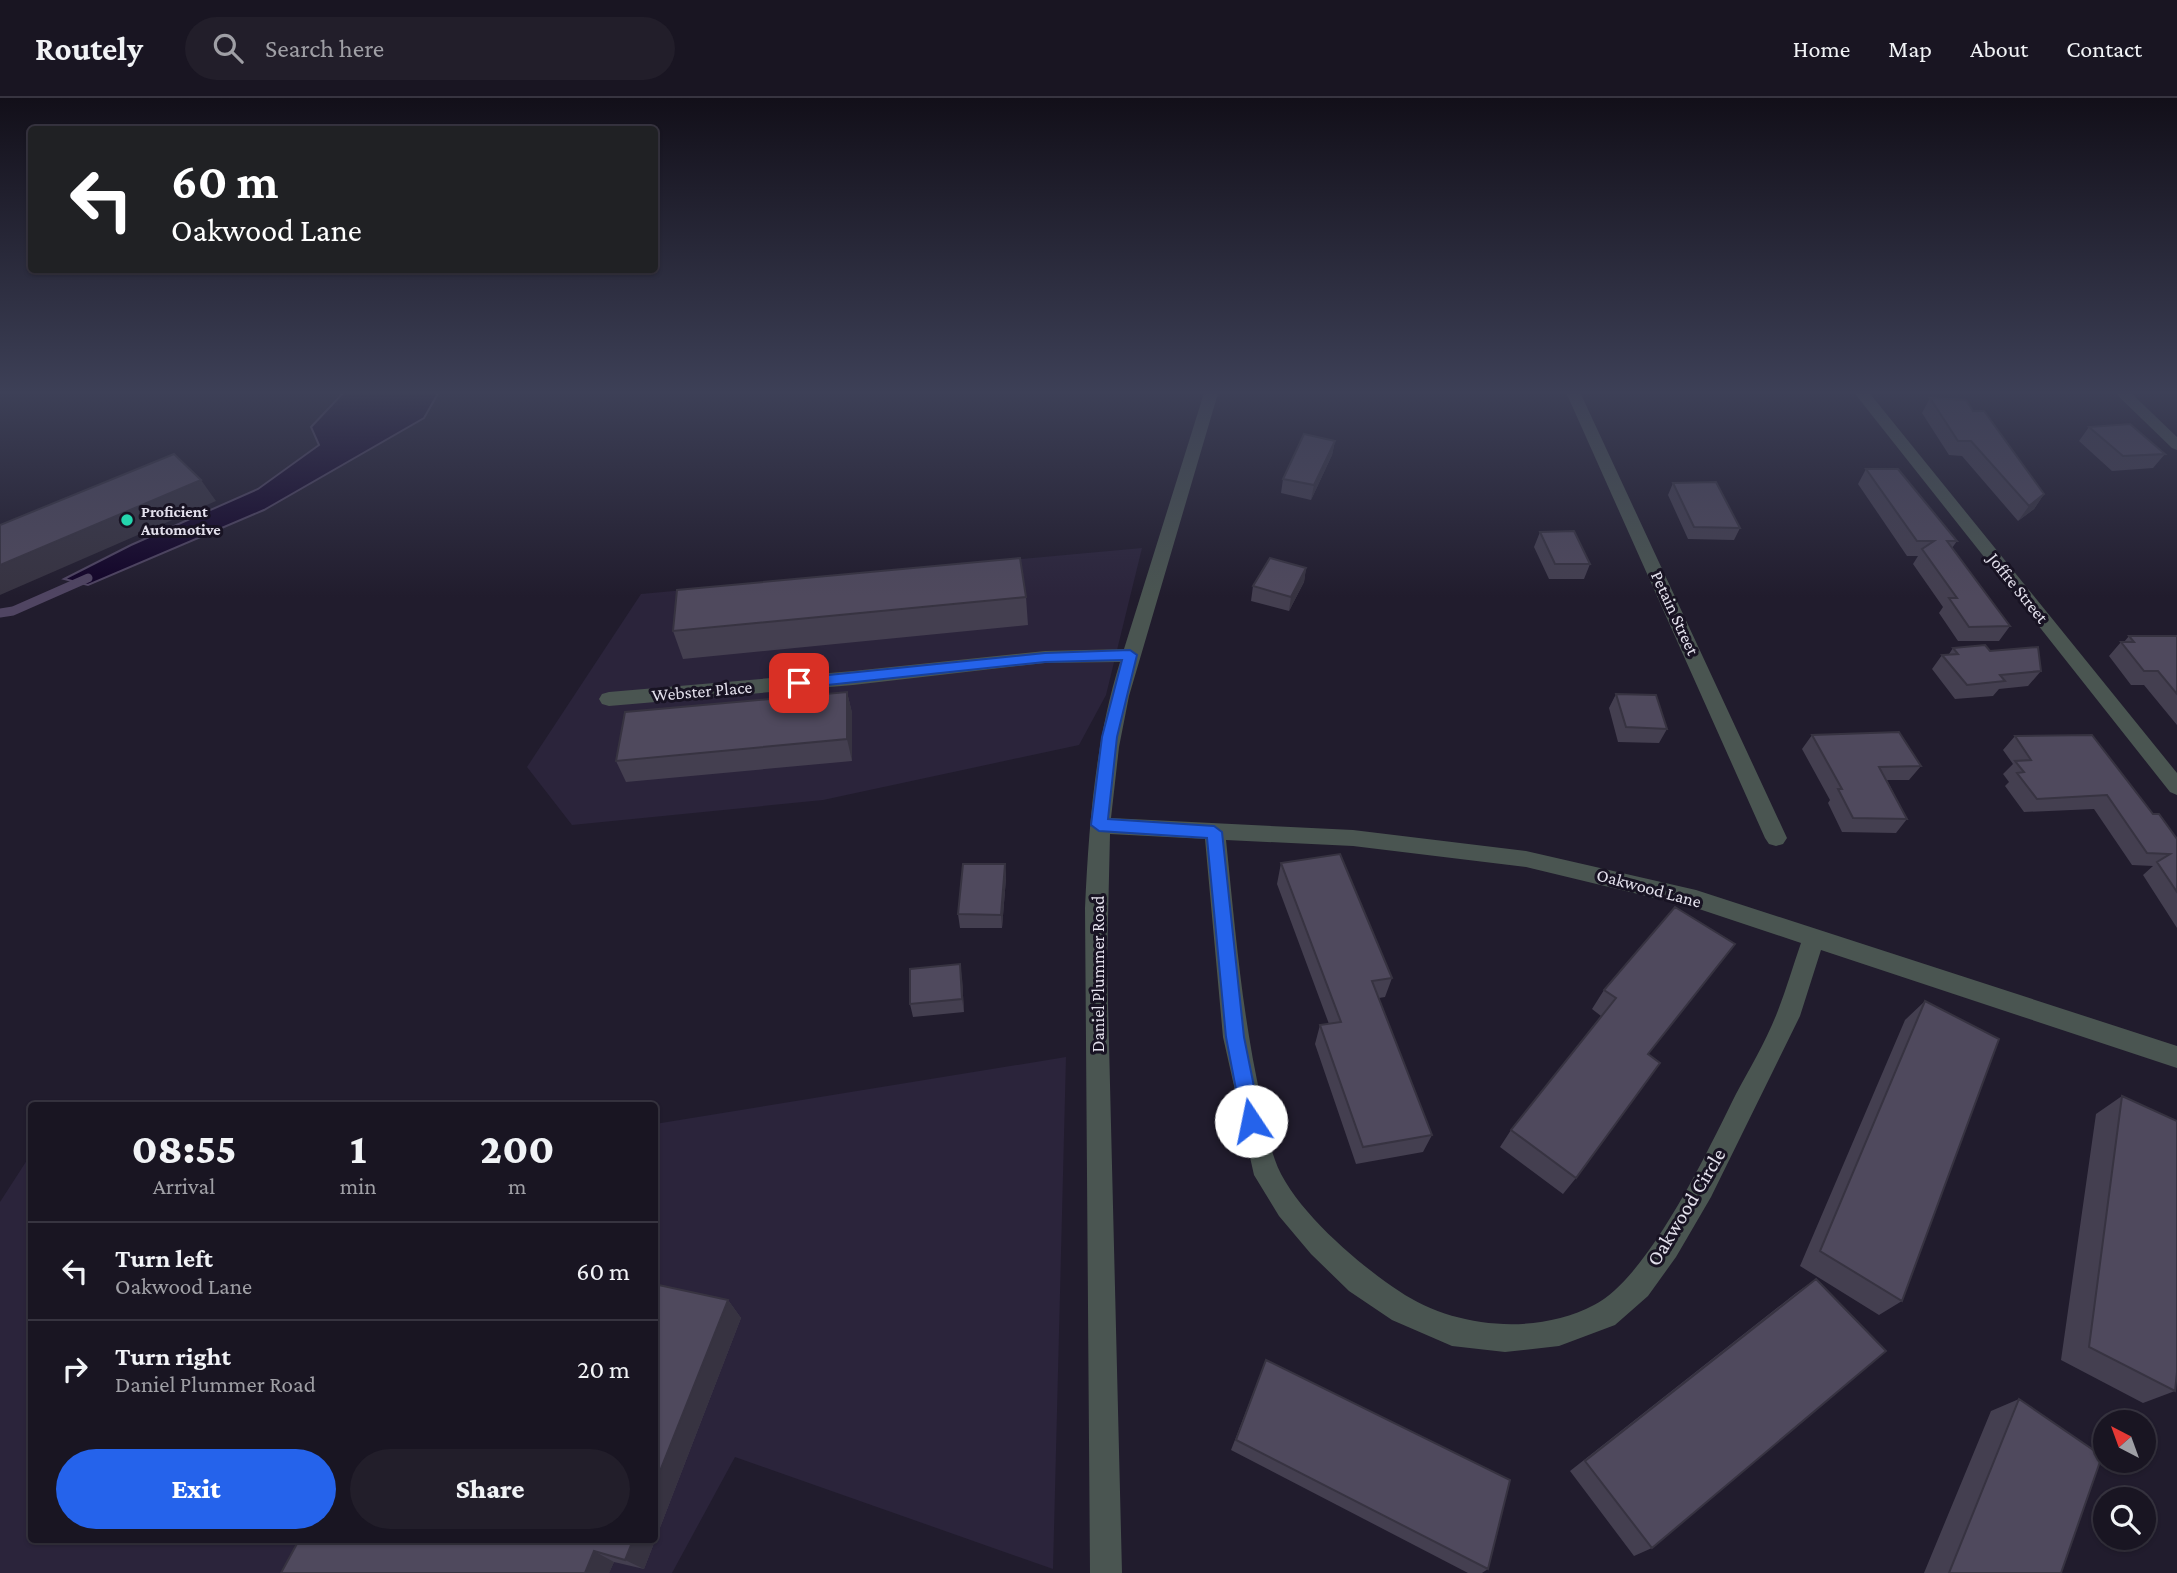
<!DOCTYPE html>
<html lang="en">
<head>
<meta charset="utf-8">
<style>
  :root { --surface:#191522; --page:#221e2a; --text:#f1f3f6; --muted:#9f9fa5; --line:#373440; --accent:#2563eb }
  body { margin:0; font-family:"Crimson Pro",serif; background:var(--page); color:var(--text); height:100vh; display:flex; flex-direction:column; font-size:26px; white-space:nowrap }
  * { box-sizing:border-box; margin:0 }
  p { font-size:23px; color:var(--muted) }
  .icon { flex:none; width:38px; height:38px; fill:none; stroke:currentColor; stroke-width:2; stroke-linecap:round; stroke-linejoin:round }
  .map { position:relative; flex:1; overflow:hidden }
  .panel { position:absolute; left:28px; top:1004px; width:630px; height:441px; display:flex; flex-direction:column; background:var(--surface); border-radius:7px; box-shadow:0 2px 5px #0004,0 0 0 2px var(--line) }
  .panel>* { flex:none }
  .banner { position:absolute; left:28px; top:28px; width:630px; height:147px; border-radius:7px; box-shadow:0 2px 5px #0004,0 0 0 2px var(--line); background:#202124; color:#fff; overflow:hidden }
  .needle { width:46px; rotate:319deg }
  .controls { position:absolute; left:2093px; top:1312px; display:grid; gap:14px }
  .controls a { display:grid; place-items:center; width:63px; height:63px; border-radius:50%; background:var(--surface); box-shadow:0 2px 5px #0004,0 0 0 2px var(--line); font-size:35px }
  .pin { position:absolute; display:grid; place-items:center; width:60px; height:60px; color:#fff; margin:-30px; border-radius:14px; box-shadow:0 4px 10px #0006 }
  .me { position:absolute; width:77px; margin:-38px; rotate:349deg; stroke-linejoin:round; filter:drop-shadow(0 0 5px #0008) }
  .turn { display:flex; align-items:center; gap:24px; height:147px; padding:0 28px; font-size:32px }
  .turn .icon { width:91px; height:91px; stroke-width:2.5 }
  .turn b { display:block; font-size:49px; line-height:60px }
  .eta { display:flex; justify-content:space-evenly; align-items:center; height:119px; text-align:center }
  .eta b { font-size:42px; font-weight:800; line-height:49px }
  .primary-button { display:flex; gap:14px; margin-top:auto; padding:14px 28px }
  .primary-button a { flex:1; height:80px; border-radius:42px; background:var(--accent); color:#fff; font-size:28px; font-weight:800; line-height:80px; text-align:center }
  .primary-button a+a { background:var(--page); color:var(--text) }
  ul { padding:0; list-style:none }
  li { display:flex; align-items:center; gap:21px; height:98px; padding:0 28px; border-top:2px solid var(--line) }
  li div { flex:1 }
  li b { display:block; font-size:26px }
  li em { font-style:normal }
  header { display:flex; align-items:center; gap:42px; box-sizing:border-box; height:98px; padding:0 35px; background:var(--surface); border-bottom:2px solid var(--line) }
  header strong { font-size:33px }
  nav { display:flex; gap:38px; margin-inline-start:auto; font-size:24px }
  .search { width:490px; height:63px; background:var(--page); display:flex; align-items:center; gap:18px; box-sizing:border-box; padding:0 24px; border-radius:38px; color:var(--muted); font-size:26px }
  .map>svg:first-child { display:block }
  .built { fill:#2b243b }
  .water { fill:#110227; stroke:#504562; stroke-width:2 }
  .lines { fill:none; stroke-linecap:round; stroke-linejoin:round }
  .stream { stroke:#504562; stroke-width:9 }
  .minor { fill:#4a5551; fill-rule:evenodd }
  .wall { fill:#443f50 }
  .shaded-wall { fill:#373341 }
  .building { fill:#4f495d; stroke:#373341; stroke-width:2 }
  .route { fill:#2563eb; stroke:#184099; stroke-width:2 }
  .poi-dot { fill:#24d5ae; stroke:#181323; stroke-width:2.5 }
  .labels { text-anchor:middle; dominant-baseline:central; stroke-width:6; stroke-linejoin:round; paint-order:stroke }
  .far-poi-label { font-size:16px; font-weight:bold; fill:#e3e0ec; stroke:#181323; text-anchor:start }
  .street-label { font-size:18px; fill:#e3e0ec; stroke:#181323 }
  .near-street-label { font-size:21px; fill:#e3e0ec; stroke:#181323 }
</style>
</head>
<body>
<header>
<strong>Routely</strong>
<div class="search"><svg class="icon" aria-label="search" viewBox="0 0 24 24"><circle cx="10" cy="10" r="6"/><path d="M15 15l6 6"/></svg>Search here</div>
<nav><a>Home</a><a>Map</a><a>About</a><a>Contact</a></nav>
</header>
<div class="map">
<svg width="2177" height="1475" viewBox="0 0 2177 1475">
  <rect width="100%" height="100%" fill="#211c2d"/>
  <path class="built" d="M 1142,450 L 1106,597 L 1079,647 L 823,702 L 572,727 L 527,669 L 641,496 Z
    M 1066,959 L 1053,1471 L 735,1359 L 672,1475 L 0,1475 L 0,1104 L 31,1056 L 32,1442 L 654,1442 L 655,1026 Z"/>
  <path class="water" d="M 346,292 L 440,292 L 424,320 L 264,412 L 88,487 L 64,481 L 131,447 L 258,391 L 319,347 L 311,329 Z"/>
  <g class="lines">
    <path class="stream" d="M 0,515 L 13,513 L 88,480"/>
    <path class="minor" d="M 1205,292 L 1219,292 L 1129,598 L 1119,649 L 1111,720 L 1353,732 L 1526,753 L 1696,792 L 2177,948 L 2177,970 L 1821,852 L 1800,918 L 1711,1099 L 1676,1159 L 1648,1198 L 1615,1227 L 1559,1248 L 1505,1254 L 1452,1248 L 1392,1222 L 1349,1193 L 1311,1156 L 1279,1118 L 1254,1077 L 1223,939 L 1205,741 L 1110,736 L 1107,864 L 1122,1475 L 1090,1475 L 1085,810 C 1089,726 1095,644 1120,564 L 1045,565 L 853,587 L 609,608 L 602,606 L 599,601 L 602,596 L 609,594 L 853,573 L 1045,553 L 1124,551 ZM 1226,742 L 1353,748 L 1526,769 L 1696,810 L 1801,845 C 1793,868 1786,892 1777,915 C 1766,943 1750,970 1736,996 C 1708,1052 1649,1179 1594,1207 C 1535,1238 1453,1230 1399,1193 C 1358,1166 1291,1109 1275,1062 C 1268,1043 1265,1021 1261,1001 C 1242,916 1235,829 1226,742 Z
      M 1565,292 L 1579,292 L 1787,740 L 1783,746 L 1776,748 L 1769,746 L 1765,740 Z
      M 1852,292 L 1867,292 L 2177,675 L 2177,697 L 2170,694 Z
      M 2112,292 L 2128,292 L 2177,339 L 2177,352 L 2172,350 Z"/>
  </g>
  <path class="wall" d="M 1930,300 L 1973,313 L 2044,396 L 2034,411 L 2018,423 L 1962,358 L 1949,357 L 1922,315 Z
    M 2089,329 L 2165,356 L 2153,370 L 2112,373 L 2079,343 Z
    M 1335,343 L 1332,357 L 1311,402 L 1281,395 L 1283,381 Z
    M 1866,371 L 1957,443 L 1952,450 L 2010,528 L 1999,543 L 1958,543 L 1939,515 L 1943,509 L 1913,466 L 1918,458 L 1907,458 L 1858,386 Z
    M 1673,385 L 1740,430 L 1734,442 L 1688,441 L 1668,397 Z
    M 1540,434 L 1590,466 L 1584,481 L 1549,481 L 1534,449 Z
    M 1306,470 L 1304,484 L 1289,513 L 1251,503 L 1253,488 Z
    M 1026,499 L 1028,527 L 683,561 L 673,533 Z
    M 2129,538 L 2177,538 L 2177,627 L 2144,587 L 2131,587 L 2109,558 L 2121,544 L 2124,544 Z
    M 1953,550 L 1990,553 L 2041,573 L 2028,588 L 1999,591 L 1993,598 L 1955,601 L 1932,571 L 1942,557 L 1949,556 Z
    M 847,594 L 852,615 L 852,663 L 626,684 L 616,663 Z
    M 1616,596 L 1667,631 L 1659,645 L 1618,644 L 1609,610 Z
    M 1812,637 L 1921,668 L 1909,682 L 1887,682 L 1907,721 L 1896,735 L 1842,734 L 1828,705 L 1830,702 L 1802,651 Z
    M 2015,638 L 2153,716 L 2177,741 L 2177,830 L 2143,777 L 2153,768 L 2132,767 L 2094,711 L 2024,714 L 2005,688 L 2009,684 L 2003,676 L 2013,666 L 2003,652 Z
    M 1281,765 L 1392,880 L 1385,899 L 1379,900 L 1432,1037 L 1423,1054 L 1356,1066 L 1315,946 L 1320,927 L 1329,926 L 1277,786 Z
    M 1005,766 L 1006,780 L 1002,830 L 960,830 L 958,816 Z
    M 1675,809 L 1648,957 L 1576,1080 L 1563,1096 L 1500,1049 L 1511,1032 L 1601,918 L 1592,911 L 1604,892 Z
    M 962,880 L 964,914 L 913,919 L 910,906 Z
    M 1925,903 L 1902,1203 L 1879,1217 L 1800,1168 L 1905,922 Z
    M 2122,998 L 2175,1293 L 2143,1305 L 2061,1262 L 2096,1016 Z
    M 1816,1181 L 1652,1450 L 1634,1458 L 1570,1373 L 1796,1195 Z
    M 728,1202 L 741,1220 L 644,1471 L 614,1464 L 609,1475 L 281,1475 Z
    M 1266,1262 L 1488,1471 L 1482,1475 L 1468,1475 L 1231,1352 Z
    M 2019,1301 L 2061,1475 L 1924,1475 L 1991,1313 Z"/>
  <path class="shaded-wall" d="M 1335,343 L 1332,357 L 1311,402 L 1314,387 Z
    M 201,382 L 216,403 L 0,497 L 0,467 Z
    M 2044,396 L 2034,411 L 2018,423 L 2029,408 Z
    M 1306,470 L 1304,484 L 1289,513 L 1291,499 Z
    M 847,594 L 852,615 L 852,663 L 847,641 Z
    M 1005,766 L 1006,780 L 1002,830 L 1001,817 Z
    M 960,866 L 962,880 L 964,914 L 962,901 Z
    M 728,1202 L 741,1220 L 644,1471 L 625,1462 L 633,1442 L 654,1442 L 654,1388 Z
    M 594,1453 L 614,1464 L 609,1475 L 585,1475 Z"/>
  <path class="building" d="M 1930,300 L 1966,302 L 1973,313 L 1984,313 L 2044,396 L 2029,408 L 1971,343 L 1958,343 Z
    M 2130,326 L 2165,356 L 2123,358 L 2089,329 Z
    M 1304,336 L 1335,343 L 1314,387 L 1283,381 Z
    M 174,356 L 201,382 L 0,467 L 0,427 Z
    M 1866,371 L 1898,371 L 1957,443 L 1947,443 L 2010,528 L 1969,529 L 1949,500 L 1957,500 L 1922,451 L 1934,443 L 1917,443 Z
    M 1716,384 L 1740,430 L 1694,429 L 1673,385 Z
    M 1574,433 L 1590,466 L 1555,466 L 1540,434 Z
    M 1020,460 L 1026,499 L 673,533 L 677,492 Z
    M 1270,460 L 1306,470 L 1291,499 L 1253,488 Z
    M 2129,538 L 2177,538 L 2177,596 L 2158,573 L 2144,573 L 2121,544 L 2134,544 Z
    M 1985,547 L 1990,553 L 2038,549 L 2041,573 L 2000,577 L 2005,583 L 1967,587 L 1942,557 L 1958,556 L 1953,550 Z
    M 847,594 L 847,641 L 616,663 L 625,614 Z
    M 1616,596 L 1656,597 L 1667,631 L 1626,629 Z
    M 1899,634 L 1921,668 L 1879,669 L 1907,721 L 1853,720 L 1838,691 L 1842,691 L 1812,637 Z
    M 2092,637 L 2153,716 L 2159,716 L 2177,741 L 2177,794 L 2157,764 L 2170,756 L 2147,755 L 2107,697 L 2037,701 L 2017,675 L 2024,674 L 2015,663 L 2031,662 L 2015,638 Z
    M 1340,756 L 1392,880 L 1372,883 L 1432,1037 L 1363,1049 L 1320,927 L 1341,924 L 1281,765 Z
    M 963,766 L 1005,766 L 1001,817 L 958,816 Z
    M 1675,809 L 1735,846 L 1648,956 L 1660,965 L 1576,1080 L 1511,1032 L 1616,900 L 1604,892 Z
    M 960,866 L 962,901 L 910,906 L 910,871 Z
    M 1925,903 L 1999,941 L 1902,1203 L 1820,1153 Z
    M 2122,998 L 2177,1023 L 2177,1274 L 2175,1293 L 2089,1249 Z
    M 1816,1181 L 1886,1253 L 1652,1450 L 1585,1363 Z
    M 654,1186 L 728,1202 L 654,1388 Z
    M 1266,1262 L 1510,1382 L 1488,1471 L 1236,1342 Z
    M 2019,1301 L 2102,1358 L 2061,1475 L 1949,1475 Z
    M 299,1442 L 633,1442 L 625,1462 L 594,1453 L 585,1475 L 281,1475 Z"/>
  <linearGradient id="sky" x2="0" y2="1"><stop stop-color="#120f19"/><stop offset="0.59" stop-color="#3d4057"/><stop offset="1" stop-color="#3d4057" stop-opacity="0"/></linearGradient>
  <rect width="2177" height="499" fill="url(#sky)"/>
  <path class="route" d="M 1130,552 L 1137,557 L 1117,639 L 1108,721 L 1214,728 L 1222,734 L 1244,939 L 1261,1023 L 1258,1029 L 1251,1032 L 1245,1029 L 1242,1023 L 1226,939 L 1207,740 L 1099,733 L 1091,727 L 1102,639 L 1122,562 L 1045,564 L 799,590 L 792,585 L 799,580 L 1045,555 Z"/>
  <circle class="poi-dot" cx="127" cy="422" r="7"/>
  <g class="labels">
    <g class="far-poi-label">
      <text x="141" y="413">Proficient<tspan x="141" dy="18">Automotive</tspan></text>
    </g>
    <g class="street-label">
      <text transform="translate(2018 490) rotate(51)">Joffre Street</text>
      <text transform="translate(1675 515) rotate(65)">Petain Street</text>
      <text transform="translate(702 593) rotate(-5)">Webster Place</text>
      <text transform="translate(1649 790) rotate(15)">Oakwood Lane</text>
      <text transform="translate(1098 876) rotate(-90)">Daniel Plummer Road</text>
    </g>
    <g class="near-street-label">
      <text transform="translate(1686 1109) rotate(-59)">Oakwood Circle</text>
    </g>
  </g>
</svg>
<div class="controls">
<a><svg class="needle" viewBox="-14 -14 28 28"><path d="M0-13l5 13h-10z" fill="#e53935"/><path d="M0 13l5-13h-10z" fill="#9f9fa5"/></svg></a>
<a><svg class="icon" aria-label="search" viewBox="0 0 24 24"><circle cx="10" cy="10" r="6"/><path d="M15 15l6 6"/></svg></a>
</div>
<div class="pin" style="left:799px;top:585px;background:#d93025"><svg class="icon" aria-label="arrive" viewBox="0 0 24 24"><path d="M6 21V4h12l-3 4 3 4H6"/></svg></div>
<svg class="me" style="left:1251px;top:1023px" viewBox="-20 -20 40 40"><circle r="19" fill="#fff"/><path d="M0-13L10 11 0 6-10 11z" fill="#2563eb"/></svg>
<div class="banner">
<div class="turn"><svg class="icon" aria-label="left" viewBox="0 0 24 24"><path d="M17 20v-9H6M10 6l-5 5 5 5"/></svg><div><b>60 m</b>Oakwood Lane</div></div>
</div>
<section class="panel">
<div class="eta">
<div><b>08:55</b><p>Arrival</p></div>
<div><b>1</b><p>min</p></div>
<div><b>200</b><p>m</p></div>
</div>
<ul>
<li><svg class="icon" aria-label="left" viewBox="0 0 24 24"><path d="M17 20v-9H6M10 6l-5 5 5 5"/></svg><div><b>Turn left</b><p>Oakwood Lane</p></div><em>60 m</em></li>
<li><svg class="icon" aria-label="right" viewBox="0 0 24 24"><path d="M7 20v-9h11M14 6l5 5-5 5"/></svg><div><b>Turn right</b><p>Daniel Plummer Road</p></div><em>20 m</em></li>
</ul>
<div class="primary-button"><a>Exit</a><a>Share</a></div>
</section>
</div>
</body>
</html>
